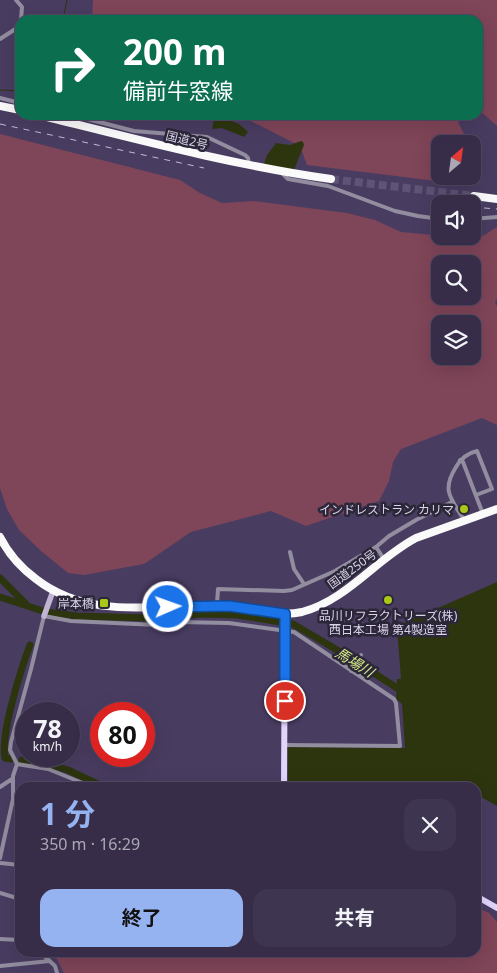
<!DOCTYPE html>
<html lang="ja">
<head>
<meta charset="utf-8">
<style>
  :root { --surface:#372d49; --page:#3e3550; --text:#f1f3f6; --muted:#aaa8b4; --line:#514961; --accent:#95b2f1 }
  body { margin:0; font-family:"Noto Sans","Noto Sans JP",sans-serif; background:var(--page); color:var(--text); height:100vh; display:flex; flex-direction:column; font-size:19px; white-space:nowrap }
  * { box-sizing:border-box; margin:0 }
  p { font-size:16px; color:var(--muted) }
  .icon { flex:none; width:28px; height:28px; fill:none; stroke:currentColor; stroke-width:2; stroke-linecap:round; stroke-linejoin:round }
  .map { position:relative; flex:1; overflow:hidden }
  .sheet { position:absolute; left:15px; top:782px; width:466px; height:175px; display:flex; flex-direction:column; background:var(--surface); border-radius:15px; box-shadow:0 5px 20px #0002,0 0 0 1px var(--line) }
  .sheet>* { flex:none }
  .top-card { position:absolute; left:15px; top:15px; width:468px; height:105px; border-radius:15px; box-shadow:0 5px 20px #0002,0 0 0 1px var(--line); background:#0b6e4f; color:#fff; overflow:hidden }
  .needle { width:32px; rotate:29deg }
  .fabs { position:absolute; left:431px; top:135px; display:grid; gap:10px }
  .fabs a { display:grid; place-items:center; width:50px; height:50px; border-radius:10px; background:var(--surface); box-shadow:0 5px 20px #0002,0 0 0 1px var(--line); font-size:25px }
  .speed { position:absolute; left:15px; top:702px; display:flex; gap:10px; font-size:25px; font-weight:700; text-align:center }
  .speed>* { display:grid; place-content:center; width:65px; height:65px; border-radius:50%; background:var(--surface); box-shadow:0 5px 20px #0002,0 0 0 1px var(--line); line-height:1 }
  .speed small { font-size:12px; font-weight:400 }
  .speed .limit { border:8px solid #d22; background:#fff; color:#111 }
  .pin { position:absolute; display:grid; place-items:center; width:42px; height:42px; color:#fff; margin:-21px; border:2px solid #fff; border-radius:50%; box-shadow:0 1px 5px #0007 }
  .me { position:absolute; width:55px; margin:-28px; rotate:88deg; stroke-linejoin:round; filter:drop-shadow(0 0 4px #0008) }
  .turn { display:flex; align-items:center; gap:18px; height:105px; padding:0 25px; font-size:22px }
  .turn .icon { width:65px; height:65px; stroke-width:2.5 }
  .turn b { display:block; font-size:35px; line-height:42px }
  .round { display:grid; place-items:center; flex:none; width:52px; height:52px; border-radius:15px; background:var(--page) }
  .headline { display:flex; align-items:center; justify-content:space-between; height:85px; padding:0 25px }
  h1 { font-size:30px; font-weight:700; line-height:38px; color:var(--accent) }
  .action { display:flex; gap:10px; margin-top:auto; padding:10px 25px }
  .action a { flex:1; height:58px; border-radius:15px; background:var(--accent); color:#111; font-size:20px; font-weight:700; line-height:58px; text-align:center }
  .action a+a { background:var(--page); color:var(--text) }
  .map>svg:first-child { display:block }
  .green { fill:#7f4558; fill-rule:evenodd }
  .water { fill:#2d350f }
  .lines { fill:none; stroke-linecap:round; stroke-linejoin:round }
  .stream { stroke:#2d350f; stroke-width:1 }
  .river { stroke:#2d350f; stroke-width:7 }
  .highway-tunnel { stroke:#5f5376; stroke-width:8; stroke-dasharray:8 4; stroke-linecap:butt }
  .street { stroke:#938da0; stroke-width:4 }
  .secondary { stroke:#c0b6d4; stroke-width:5.5 }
  .primary { stroke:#e2d5fc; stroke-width:6 }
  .highway { stroke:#fafafa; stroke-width:8 }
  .rail { stroke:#c3bbd5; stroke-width:1; stroke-dasharray:6 6; stroke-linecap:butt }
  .route-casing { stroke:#114b97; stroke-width:12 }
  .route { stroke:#1a73e8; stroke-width:9 }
  .poi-dot { fill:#aac717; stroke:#2c2738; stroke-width:2 }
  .labels { text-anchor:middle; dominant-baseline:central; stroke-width:5; stroke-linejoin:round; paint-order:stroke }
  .street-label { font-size:12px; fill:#dad3ea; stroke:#2c2738 }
  .poi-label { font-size:12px; fill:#dad3ea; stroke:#2c2738; text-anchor:end }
  .water-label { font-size:14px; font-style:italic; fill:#d4eb88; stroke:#2c2738 }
</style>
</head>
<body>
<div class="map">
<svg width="497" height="973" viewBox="0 0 497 973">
  <rect width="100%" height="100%" fill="#493c61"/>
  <path class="green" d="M 93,0 L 497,0 L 497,126 L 478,109 L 478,20 L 92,20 Z
    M 239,115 L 468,115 L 458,122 L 469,144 L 440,144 L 440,176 L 466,176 L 452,183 L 307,165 L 300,146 Z
    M 0,134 L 180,180 L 200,193 L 222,203 L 254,201 L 347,213 L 375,220 L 401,232 L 478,239 L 497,227 L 497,299 L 495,302 L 497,306 L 497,425 L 482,418 L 401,449 L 393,462 L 389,481 L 379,501 L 306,526 L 271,511 L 191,532 L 144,564 L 84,575 L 68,573 L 41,551 L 19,530 L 7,509 L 0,488 ZM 440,264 L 472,264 L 472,296 L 440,296 ZM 440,324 L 472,324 L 472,356 L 440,356 Z
    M 476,907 L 489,913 L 497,922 L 497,973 L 64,973 L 54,953 L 476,952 Z"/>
  <path class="water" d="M 215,115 L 239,124 L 248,132 L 244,137 L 222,128 L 212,129 Z
    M 301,141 L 303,142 L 304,145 L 294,170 L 266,166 L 264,164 L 267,155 L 276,143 L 290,145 Z
    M 497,582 L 497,806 L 476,794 L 476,788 L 433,787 L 400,784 L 354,785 L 340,788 L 288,787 L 287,747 L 405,748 L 402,704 L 396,699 L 397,679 L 401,679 L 397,628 L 406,622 Z"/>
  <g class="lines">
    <path class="stream" d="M 63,20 L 67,0
      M 0,90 L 20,91"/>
    <path class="river" d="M 0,578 L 26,604
      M 0,597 L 46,612 L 76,616 L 151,618 L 203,614 L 237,615 L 293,624 L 349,657 L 397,688
      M 11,759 L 5,758 C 0,735 21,669 30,645
      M 22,760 L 48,764 L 68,770 L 106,788"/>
    <path class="highway-tunnel" d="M 331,179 L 474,196"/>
    <path class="street" d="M 16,0 L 22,7 L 21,20
      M 0,39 L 17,28 L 20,21
      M 0,98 L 20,103
      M 72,115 L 134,131 L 207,137 L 245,155 L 248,158 L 249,164
      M 281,172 L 288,179 L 328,186 L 395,211 L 418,216 L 440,219
      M 472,219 L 497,217
      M 460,460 L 463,462 L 483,514
      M 464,520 C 451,498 441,491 456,467 C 461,458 468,453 477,451 L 492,489 L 476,495
      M 376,547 L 384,559
      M 290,552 L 294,569 L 304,584
      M 217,604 L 218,589 L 284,591 L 292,590 L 335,571 L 376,547 L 389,536 L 416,520 L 452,502
      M 351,671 L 361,655
      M 0,787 L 12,779
      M 95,788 L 48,769 L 17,764 L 10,750 L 11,742 L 31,669 L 44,616 L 71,621 L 157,625 L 178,622 L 229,623 L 294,632 L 394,699 L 396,703 L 400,746 L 285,745
      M 0,858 L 13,799 L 13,776 L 17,764
      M 0,863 L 20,865
      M 0,893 L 20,899
      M 0,939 L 20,940
      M 40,952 L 55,966 L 57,973
      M 0,966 L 50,961"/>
    <path class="secondary" d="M 44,616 L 53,591"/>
    <path class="primary" d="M 284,788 L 285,614
      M 476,896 L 497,908"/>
    <path class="highway" d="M 0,106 L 20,110
      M 39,115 C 136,139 232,165 331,179
      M 474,196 L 497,199
      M 0,537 C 9,555 20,567 36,579 C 90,621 156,604 219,605 C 246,606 275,618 302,612 C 347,600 376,559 416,538 L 497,509"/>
    <path class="rail" d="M 0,124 L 204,168
      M 484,208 L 497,209"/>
  </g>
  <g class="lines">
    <g class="route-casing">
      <path id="route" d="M 168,607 L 229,606 L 285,614 L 285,701"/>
    </g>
    <use href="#route" class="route"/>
  </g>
  <g class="poi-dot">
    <circle cx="464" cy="509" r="5"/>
    <circle cx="388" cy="600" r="5"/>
    <rect x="99" y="598" width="10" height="10" rx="2.5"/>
  </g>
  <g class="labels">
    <g class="street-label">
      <text transform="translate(187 140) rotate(14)">国道2号</text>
      <text transform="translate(352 569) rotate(-36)">国道250号</text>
    </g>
    <g class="poi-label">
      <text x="454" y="509">インドレストラン カリマ</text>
      <text x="94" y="603">岸本橋</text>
      <text x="388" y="615" text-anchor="middle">品川リフラクトリーズ(株)<tspan x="388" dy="14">西日本工場 第4製造室</tspan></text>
    </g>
    <g class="water-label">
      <text transform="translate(355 662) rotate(32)">馬場川</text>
    </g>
  </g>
</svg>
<div class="fabs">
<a><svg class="needle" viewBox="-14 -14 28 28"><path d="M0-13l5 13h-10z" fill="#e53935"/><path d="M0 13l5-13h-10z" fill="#aaa8b4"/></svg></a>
<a><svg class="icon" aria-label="sound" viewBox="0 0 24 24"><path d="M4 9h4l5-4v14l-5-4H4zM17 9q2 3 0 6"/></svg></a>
<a><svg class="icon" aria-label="search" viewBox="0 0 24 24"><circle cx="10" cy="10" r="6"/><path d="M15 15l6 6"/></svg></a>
<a><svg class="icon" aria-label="layers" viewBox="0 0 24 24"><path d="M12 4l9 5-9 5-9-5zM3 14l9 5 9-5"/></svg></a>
</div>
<div class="speed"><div>78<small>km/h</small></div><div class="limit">80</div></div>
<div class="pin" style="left:285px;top:701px;background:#d93025"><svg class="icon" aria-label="arrive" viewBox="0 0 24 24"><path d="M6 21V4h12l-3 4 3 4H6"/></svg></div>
<svg class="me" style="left:168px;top:607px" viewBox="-20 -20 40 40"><circle r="17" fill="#1a73e8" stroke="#fff" stroke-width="3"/><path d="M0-11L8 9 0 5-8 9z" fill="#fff"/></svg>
<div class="top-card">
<div class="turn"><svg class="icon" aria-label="right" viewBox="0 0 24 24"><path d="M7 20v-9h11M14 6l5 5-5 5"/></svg><div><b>200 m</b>備前牛窓線</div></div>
</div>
<section class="sheet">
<div class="headline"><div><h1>1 分</h1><p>350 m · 16:29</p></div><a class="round"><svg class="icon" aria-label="close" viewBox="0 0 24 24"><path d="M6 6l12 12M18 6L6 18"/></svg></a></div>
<div class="action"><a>終了</a><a>共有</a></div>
</section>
</div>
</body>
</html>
